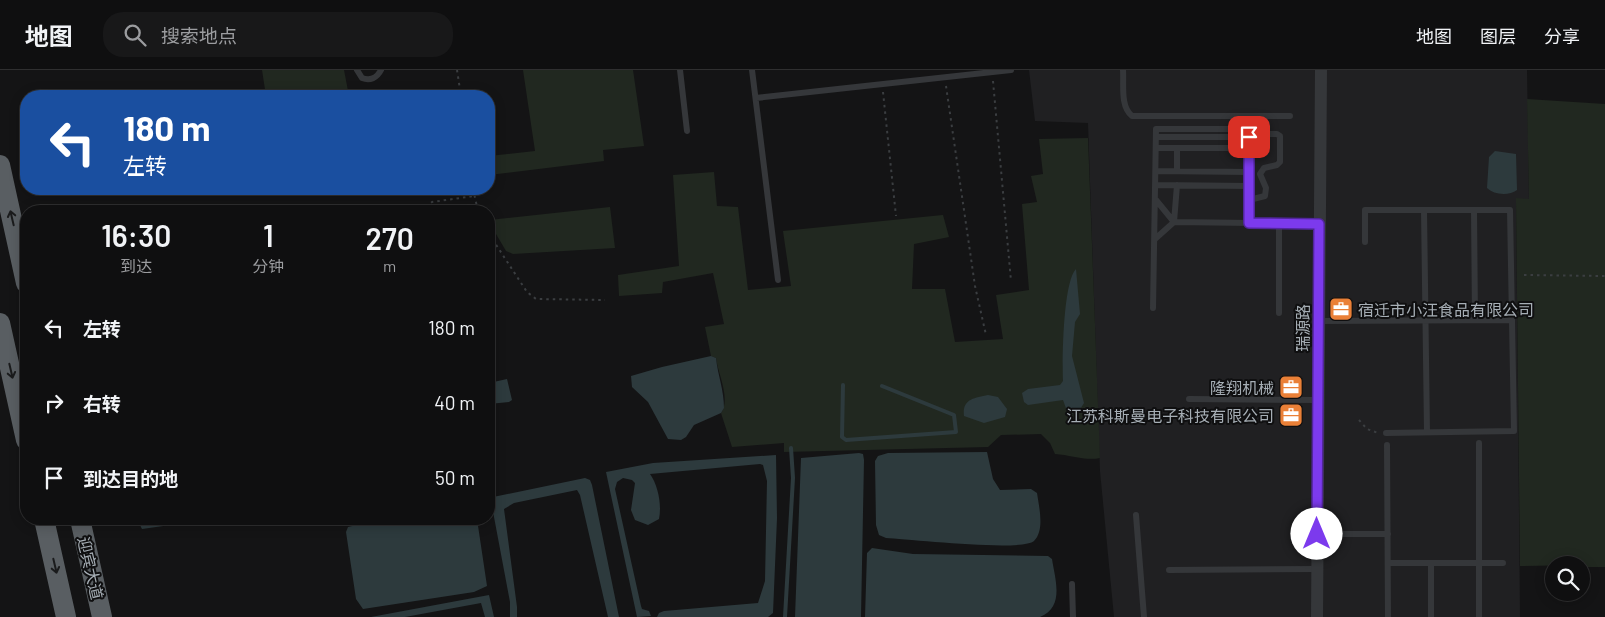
<!DOCTYPE html>
<html lang="zh">
<head>
<meta charset="utf-8">
<style>
  :root { --surface:#0f0f10; --page:#181819; --text:#f1f3f6; --muted:#9b9c9f; --line:#2f2f30 }
  body { margin:0; font-family:Barlow,"Noto Sans SC",sans-serif; background:var(--page); color:var(--text); height:100vh; display:flex; flex-direction:column; font-size:19px; white-space:nowrap }
  * { box-sizing:border-box; margin:0 }
  p { font-size:16px; color:var(--muted) }
  .icon { flex:none; width:28px; height:28px; fill:none; stroke:currentColor; stroke-width:2; stroke-linecap:round; stroke-linejoin:round }
  .map { position:relative; flex:1; overflow:hidden }
  .side { position:absolute; left:20px; top:135px; width:475px; height:320px; display:flex; flex-direction:column; background:var(--surface); border-radius:20px; box-shadow:0 2px 12px #0003,0 0 0 1px var(--line) }
  .side>* { flex:none }
  .banner { position:absolute; left:20px; top:20px; width:475px; height:105px; border-radius:20px; box-shadow:0 2px 12px #0003,0 0 0 1px var(--line); background:#1a4fa0; color:#fff; overflow:hidden }
  .buttons { position:absolute; left:1545px; top:486px; display:grid; gap:10px }
  .buttons a { display:grid; place-items:center; width:45px; height:45px; border-radius:50%; background:var(--surface); box-shadow:0 2px 12px #0003,0 0 0 1px var(--line); font-size:25px }
  .pin { position:absolute; display:grid; place-items:center; width:42px; height:42px; color:#fff; margin:-21px; border-radius:10px; box-shadow:0 2px 8px #0006 }
  .me { position:absolute; width:55px; margin:-28px; rotate:0deg; stroke-linejoin:round; filter:drop-shadow(0 0 4px #0008) }
  .turn { display:flex; align-items:center; gap:18px; height:105px; padding:0 20px; font-size:22px }
  .turn .icon { width:65px; height:65px; stroke-width:2.5 }
  .turn b { display:block; font-size:35px; line-height:42px }
  .eta { display:flex; justify-content:space-evenly; align-items:center; height:85px; text-align:center }
  .eta b { font-size:30px; font-weight:600; line-height:35px }
  ul { padding:0; list-style:none }
  li { display:flex; align-items:center; gap:15px; height:75px; padding:0 20px }
  li div { flex:1 }
  li b { display:block; font-size:19px }
  li em { font-style:normal }
  header { display:flex; align-items:center; gap:30px; box-sizing:border-box; height:70px; padding:0 25px; background:var(--surface); border-bottom:1px solid var(--line) }
  header strong { font-size:24px }
  nav { display:flex; gap:28px; margin-inline-start:auto; font-size:18px }
  .search { width:350px; height:45px; background:var(--page); display:flex; align-items:center; gap:12px; box-sizing:border-box; padding:0 18px; border-radius:20px; color:var(--muted); font-size:19px }
  .map>svg:first-child { display:block }
  .built { fill:#202022 }
  .green { fill:#212820 }
  .water { fill:#2d3a3d }
  .lines { fill:none; stroke-linecap:round; stroke-linejoin:round }
  .stream { stroke:#2d3a3d; stroke-width:4 }
  .path { stroke:#3b3e41; stroke-width:2; stroke-dasharray:2.5 4; stroke-linecap:butt }
  .service { stroke:#35373a; stroke-width:6 }
  .minor { stroke:#35373a; stroke-width:12 }
  .trunk { stroke:#595e62; stroke-width:20 }
  .oneway { stroke:#1a1b1c }
  .route-casing { stroke:#51269a; stroke-width:12 }
  .route { stroke:#7c3aed; stroke-width:9 }
  .labels { text-anchor:middle; dominant-baseline:central; stroke-width:4; stroke-linejoin:round; paint-order:stroke }
  .poi-label { font-size:16px; fill:#a6aeb5; stroke:#0f0f10; text-anchor:end }
  .street-label { font-size:16px; fill:#a6aeb5; stroke:#0f0f10 }
</style>
</head>
<body>
<header>
<strong>地图</strong>
<div class="search"><svg class="icon" aria-label="search" viewBox="0 0 24 24"><circle cx="10" cy="10" r="6"/><path d="M15 15l6 6"/></svg>搜索地点</div>
<nav><a>地图</a><a>图层</a><a>分享</a></nav>
</header>
<div class="map">
<svg width="1605" height="547" viewBox="0 0 1605 547">
  <rect width="100%" height="100%" fill="#141415"/>
  <path class="built" d="M 1029,0 L 1527,0 L 1529,129 L 1516,133 L 1520,547 L 1114,547 L 1100,401 L 1088,53 L 1035,51 Z"/>
  <path class="green" d="M 262,0 L 344,0 L 349,26 L 266,26 Z
    M 523,0 L 633,0 L 644,76 L 603,80 L 604,91 L 489,105 L 489,86 L 535,81 Z
    M 1527,29 L 1605,34 L 1605,497 L 1581,497 L 1581,495 L 1520,496 L 1516,133 L 1516,128 L 1529,129 Z
    M 1088,68 L 1100,388 C 1085,391 1071,385 1055,384 L 1050,373 L 1041,364 L 1001,365 L 988,377 L 784,382 L 784,373 L 732,377 L 721,343 C 731,329 718,304 716,288 L 711,286 L 705,257 L 724,254 L 713,203 L 663,212 L 662,223 L 619,226 L 618,205 L 679,196 L 673,105 L 714,102 L 717,136 L 738,137 L 748,220 L 791,216 L 783,161 L 943,145 L 949,167 L 914,174 L 912,219 L 945,219 L 955,272 L 1003,269 L 996,225 L 1029,220 L 1022,134 L 1037,132 L 1031,106 L 1043,104 L 1039,69 Z
    M 610,137 L 615,178 L 513,184 L 506,181 L 489,152 L 489,150 Z"/>
  <path class="water" d="M 1495,81 L 1516,84 L 1517,120 C 1509,126 1494,125 1487,118 L 1489,87 Z
    M 1076,199 L 1080,244 L 1075,252 L 1072,286 L 1084,333 L 1079,341 L 1071,344 L 1067,341 L 1063,330 L 1028,335 L 1024,332 L 1022,323 L 1028,319 L 1060,315 L 1063,311 C 1062,291 1063,212 1076,199 Z
    M 711,286 L 716,288 C 718,306 724,320 724,338 L 721,343 L 694,355 L 686,367 L 681,370 L 668,369 L 648,332 L 632,317 L 631,306 L 662,297 Z
    M 507,309 L 512,330 L 509,332 L 489,334 L 489,313 Z
    M 988,325 L 998,327 L 1007,339 L 1005,347 L 984,353 L 964,346 C 962,329 974,328 988,325 Z
    M 987,382 L 993,409 L 1000,420 L 1031,419 L 1037,423 C 1039,437 1045,460 1034,471 C 1022,482 908,469 886,468 L 879,465 L 876,455 L 875,391 L 878,386 L 888,383 Z
    M 859,383 L 863,384 L 864,390 L 861,547 L 795,547 L 801,388 Z
    M 776,385 L 777,448 L 773,543 L 768,547 L 657,547 L 659,543 L 664,541 L 758,533 L 765,511 L 767,411 L 763,395 L 760,394 L 650,404 C 658,415 662,435 659,449 L 648,455 L 635,450 L 631,440 L 635,413 L 632,410 L 623,408 L 617,412 L 615,419 L 641,536 L 642,539 L 649,541 L 651,546 L 637,547 L 606,402 L 653,393 Z
    M 585,408 L 590,410 L 592,415 L 619,547 L 608,547 L 580,425 L 577,420 L 514,433 L 504,439 L 517,537 L 517,547 L 510,547 L 510,532 L 491,431 L 493,427 Z
    M 147,449 L 213,449 L 142,459 L 139,453 L 141,450 Z
    M 382,449 L 477,449 L 487,516 L 474,522 L 363,539 L 356,529 L 346,462 L 348,457 Z
    M 872,478 L 913,484 L 1048,486 L 1052,489 C 1055,509 1065,537 1040,547 L 865,547 L 867,483 Z
    M 489,525 L 494,547 L 485,547 L 481,533 L 405,547 L 371,547 Z"/>
  <g class="lines">
    <path class="stream" d="M 843,315 L 842,367 L 846,370 L 956,362 L 954,345 L 882,316
      M 785,547 L 793,408 L 791,378"/>
    <path class="path" d="M 457,0 L 461,26
      M 993,11 L 1011,211
      M 946,16 L 975,216 L 986,265
      M 883,22 L 896,146
      M 473,119 L 478,141
      M 421,141 L 432,132 L 474,126
      M 489,164 L 527,222 L 536,229 L 605,230
      M 1524,205 L 1605,206
      M 1359,350 L 1367,359 L 1378,363"/>
    <path class="service" d="M 357,0 L 362,8 C 370,11 377,8 381,0
      M 680,0 L 687,61
      M 752,0 L 778,210
      M 1123,0 C 1124,15 1120,36 1132,46 L 1290,46
      M 756,28 L 1011,0
      M 1249,64 L 1277,64 L 1280,66 L 1280,92 L 1277,95 L 1264,98 L 1260,104 L 1266,118 L 1265,126 L 1249,130
      M 1156,67 L 1249,67
      M 1156,78 L 1249,78
      M 1156,101 L 1249,102
      M 1177,101 L 1177,78
      M 1156,115 L 1249,116
      M 1156,130 L 1174,152 L 1319,154
      M 1424,140 L 1427,362
      M 1474,140 L 1475,250
      M 1279,153 L 1279,243
      M 1155,169 L 1174,152 L 1177,115
      M 1365,172 L 1365,140 L 1510,140 L 1514,361 L 1386,363
      M 1153,238 L 1156,59 L 1249,59 L 1249,153
      M 1319,251 L 1512,250
      M 1189,329 L 1318,330
      M 1387,375 L 1388,547
      M 1136,445 L 1144,547
      M 1317,464 L 1388,464
      M 1388,493 L 1503,493
      M 1169,500 L 1317,499
      M 1072,514 L 1073,547
      M 1431,547 L 1431,493
      M 1479,547 L 1479,373"/>
    <path class="minor" d="M 1317,547 L 1321,0"/>
    <path class="trunk" d="M 0,95 L 26,213
      M 0,253 L 26,370
      M 44,449 L 66,547
      M 80,449 L 102,547"/>
  </g>
  <defs><path id="oneway-shaft" d="M-6 0H5M1.5-3L5.5 0L1.5 3" fill="none" stroke-width="1.6" stroke-linecap="round" stroke-linejoin="round" transform="scale(1.25)"/></defs>
  <g class="oneway">
    <use href="#oneway-shaft" transform="translate(12 148) rotate(-103)"/>
    <use href="#oneway-shaft" transform="translate(11 301) rotate(77)"/>
    <use href="#oneway-shaft" transform="translate(55 496) rotate(77)"/>
  </g>
  <g class="lines">
    <g class="route-casing">
      <path id="route" d="M 1249,67 L 1249,153 L 1319,154 L 1317,464"/>
    </g>
    <use href="#route" class="route"/>
  </g>
  <defs>
    <g id="office-square" transform="scale(1.25)"><rect x="-9" y="-9" width="18" height="18" rx="4" fill="#ea8037" stroke="#0f0f10"/><path d="M-6-3h4V-5.5h4V-3h4V5H-6ZM-1-4.5V-3h2v-1.5ZM-6 0V1H6V0Z" fill="#fff"/></g>
  </defs>
  <g fill-rule="evenodd">
    <use href="#office-square" x="1341" y="239"/>
    <use href="#office-square" x="1291" y="317"/>
    <use href="#office-square" x="1291" y="345"/>
  </g>
  <g class="labels">
    <g class="poi-label">
      <text x="1358" y="239" text-anchor="start">宿迁市小汪食品有限公司</text>
      <text x="1274" y="317">隆翔机械</text>
      <text x="1274" y="345">江苏科斯曼电子科技有限公司</text>
    </g>
    <g class="street-label">
      <text transform="translate(1302 258) rotate(-90)">瑞源路</text>
      <text transform="translate(91 498) rotate(77)">迎宾大道</text>
    </g>
  </g>
</svg>
<div class="buttons">
<a><svg class="icon" aria-label="search" viewBox="0 0 24 24"><circle cx="10" cy="10" r="6"/><path d="M15 15l6 6"/></svg></a>
</div>
<div class="pin" style="left:1249px;top:67px;background:#d93025"><svg class="icon" aria-label="arrive" viewBox="0 0 24 24"><path d="M6 21V4h12l-3 4 3 4H6"/></svg></div>
<svg class="me" style="left:1317px;top:464px" viewBox="-20 -20 40 40"><circle r="19" fill="#fff"/><path d="M0-13L10 11 0 6-10 11z" fill="#7c3aed"/></svg>
<div class="banner">
<div class="turn"><svg class="icon" aria-label="left" viewBox="0 0 24 24"><path d="M17 20v-9H6M10 6l-5 5 5 5"/></svg><div><b>180 m</b>左转</div></div>
</div>
<section class="side">
<div class="eta">
<div><b>16:30</b><p>到达</p></div>
<div><b>1</b><p>分钟</p></div>
<div><b>270</b><p>m</p></div>
</div>
<ul>
<li><svg class="icon" aria-label="left" viewBox="0 0 24 24"><path d="M17 20v-9H6M10 6l-5 5 5 5"/></svg><div><b>左转</b></div><em>180 m</em></li>
<li><svg class="icon" aria-label="right" viewBox="0 0 24 24"><path d="M7 20v-9h11M14 6l5 5-5 5"/></svg><div><b>右转</b></div><em>40 m</em></li>
<li><svg class="icon" aria-label="arrive" viewBox="0 0 24 24"><path d="M6 21V4h12l-3 4 3 4H6"/></svg><div><b>到达目的地</b></div><em>50 m</em></li>
</ul>
</section>
</div>
</body>
</html>
